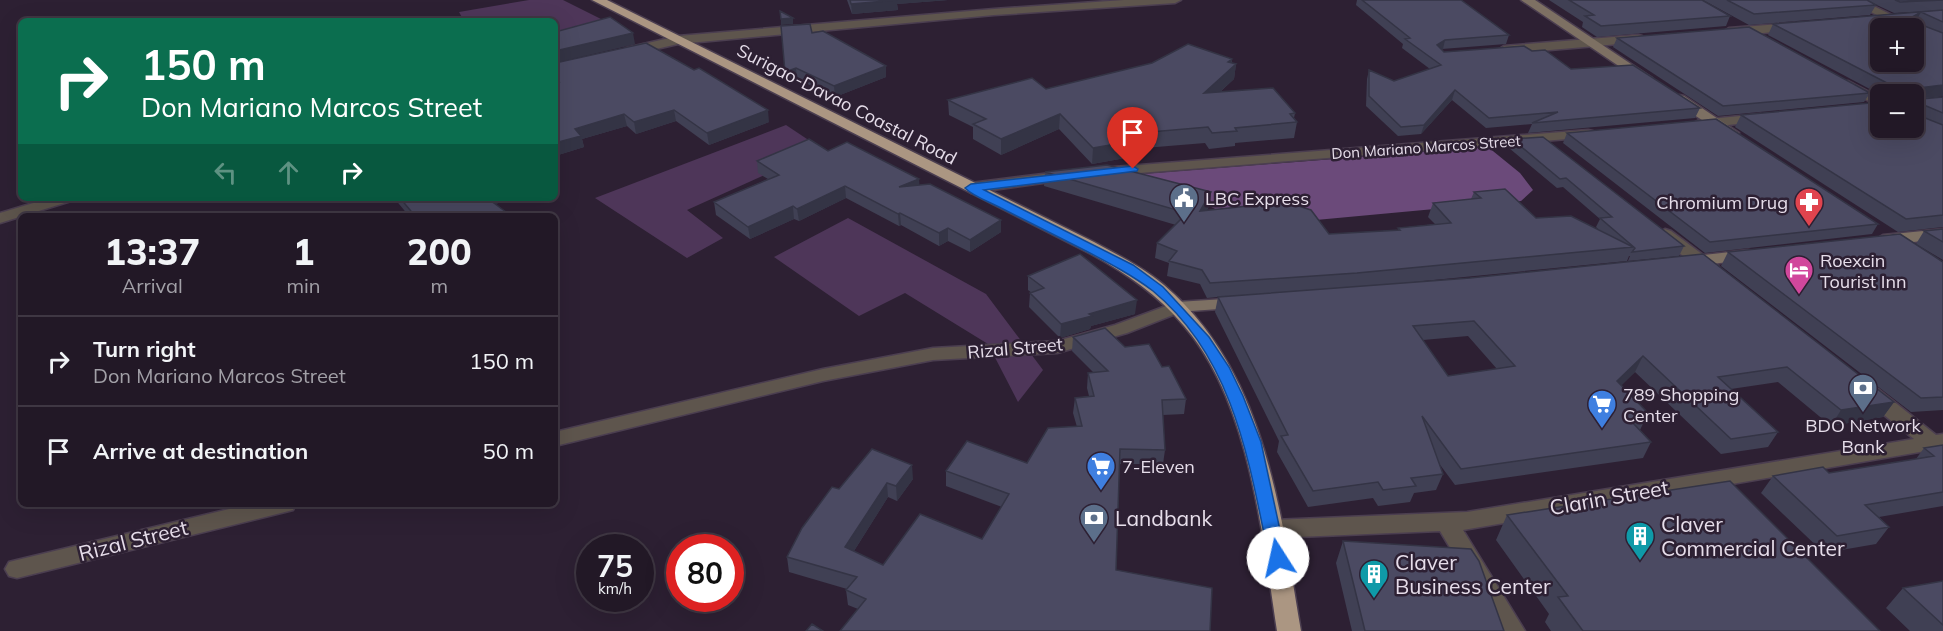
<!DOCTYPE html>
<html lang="en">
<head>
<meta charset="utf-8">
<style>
  :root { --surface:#221826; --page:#2a212e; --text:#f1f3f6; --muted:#a2a0a7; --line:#3f3743 }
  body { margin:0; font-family:Mulish,sans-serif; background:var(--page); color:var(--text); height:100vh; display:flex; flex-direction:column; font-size:22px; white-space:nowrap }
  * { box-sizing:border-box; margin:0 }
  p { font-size:20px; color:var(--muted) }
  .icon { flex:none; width:33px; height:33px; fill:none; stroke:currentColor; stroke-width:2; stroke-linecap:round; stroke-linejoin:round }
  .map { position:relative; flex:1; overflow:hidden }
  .details { position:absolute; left:18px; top:213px; width:540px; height:294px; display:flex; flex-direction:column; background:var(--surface); border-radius:9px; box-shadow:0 6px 24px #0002,0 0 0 2px var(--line) }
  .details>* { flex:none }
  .guide { position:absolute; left:18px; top:18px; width:540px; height:183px; border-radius:9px; box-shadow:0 6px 24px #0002,0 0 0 2px var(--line); background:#0b6e4f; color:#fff; overflow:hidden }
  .controls { position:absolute; left:1870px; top:18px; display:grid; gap:12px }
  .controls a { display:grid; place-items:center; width:54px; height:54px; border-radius:9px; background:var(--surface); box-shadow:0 6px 24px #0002,0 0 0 2px var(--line); font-size:30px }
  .speed { position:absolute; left:576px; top:534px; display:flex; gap:12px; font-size:30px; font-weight:700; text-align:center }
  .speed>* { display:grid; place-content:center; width:78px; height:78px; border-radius:50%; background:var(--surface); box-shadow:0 6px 24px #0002,0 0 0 2px var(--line); line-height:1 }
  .speed small { font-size:15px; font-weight:400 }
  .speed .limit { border:9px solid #d22; background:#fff; color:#111 }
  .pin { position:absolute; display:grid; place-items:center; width:51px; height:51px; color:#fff; margin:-62px -26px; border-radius:50% 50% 50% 0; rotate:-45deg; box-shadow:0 0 6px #0007 }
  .pin .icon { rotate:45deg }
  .me { position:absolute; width:66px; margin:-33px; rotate:350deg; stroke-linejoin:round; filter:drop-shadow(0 0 4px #0008) }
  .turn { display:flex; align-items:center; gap:21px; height:126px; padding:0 24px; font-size:27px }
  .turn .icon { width:78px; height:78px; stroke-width:2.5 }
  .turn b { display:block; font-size:42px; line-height:51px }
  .lanes { display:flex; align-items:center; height:57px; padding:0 24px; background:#0003; justify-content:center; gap:30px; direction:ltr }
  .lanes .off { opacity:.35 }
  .eta { display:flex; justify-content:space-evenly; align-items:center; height:102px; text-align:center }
  .eta b { font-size:36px; font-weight:800; line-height:42px }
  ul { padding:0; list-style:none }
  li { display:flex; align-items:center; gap:18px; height:90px; padding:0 24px; border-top:2px solid var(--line) }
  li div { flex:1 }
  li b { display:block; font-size:22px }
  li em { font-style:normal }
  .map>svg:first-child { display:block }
  .green { fill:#4e3659 }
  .forest { fill:#6b4a7a }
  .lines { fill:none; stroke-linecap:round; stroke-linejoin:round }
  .street-casing { stroke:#4b3e50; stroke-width:3 }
  .secondary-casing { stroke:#4b3e50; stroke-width:3 }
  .highway-casing { stroke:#4b3e50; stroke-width:3 }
  .street { fill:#5e554d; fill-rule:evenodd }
  .secondary { fill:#7d7063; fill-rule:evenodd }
  .highway { fill:#ab9682; fill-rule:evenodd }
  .wall { fill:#404054; fill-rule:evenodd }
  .shaded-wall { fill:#343445 }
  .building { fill:#4b4a62; stroke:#343445; stroke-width:1.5; fill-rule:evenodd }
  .route { fill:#1a73e8; stroke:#114b97; stroke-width:1.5 }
  .labels { text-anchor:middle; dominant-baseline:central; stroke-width:5; stroke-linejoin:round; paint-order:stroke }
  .far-street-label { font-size:15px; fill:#e6ddea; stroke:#2d2033 }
  .street-label { font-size:18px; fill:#e6ddea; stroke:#2d2033 }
  .poi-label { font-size:18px; fill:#e6ddea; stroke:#2d2033; text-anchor:start }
  .near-street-label { font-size:21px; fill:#e6ddea; stroke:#2d2033 }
  .near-poi-label { font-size:21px; fill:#e6ddea; stroke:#2d2033; text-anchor:start }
</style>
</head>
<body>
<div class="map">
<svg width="1943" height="631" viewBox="0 0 1943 631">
  <rect width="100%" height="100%" fill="#2d2033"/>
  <path class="green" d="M 529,0 L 563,0 L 621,29 L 555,47 L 555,21 L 464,21 L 459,12 Z
    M 786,125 L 822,149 L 687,210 L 723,238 L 687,258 L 595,198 Z
    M 848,218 L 986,294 L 1043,370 L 1018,402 L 988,344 L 905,293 L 859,316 L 774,257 Z"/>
  <path class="forest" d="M 1488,147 L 1520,173 L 1533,190 L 1521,201 L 1252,226 L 1209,206 L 1116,176 Z"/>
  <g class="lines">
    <g class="street-casing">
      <path id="street" d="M 1124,0 L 1181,0 L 1175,3 L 994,15 L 678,44 L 630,55 L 624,51 L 626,48 L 678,36 L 994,9 Z
        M 1846,0 L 1861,0 L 1919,28 L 1914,31 L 1914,28 L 1904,28 Z
        M 1794,23 L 1798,24 L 1798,30 L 1729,36 L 1723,32 L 1729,28 Z
        M 1638,35 L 1642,36 L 1642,42 L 1504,54 L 1498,50 L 1504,46 Z
        M 1848,81 L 1881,98 L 1881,107 L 1843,88 L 1841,85 L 1843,82 Z
        M 1761,114 L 1768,118 L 1766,121 L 1699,128 L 1692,124 L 1699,120 Z
        M 1588,130 L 1593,131 L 1595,134 L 1593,137 L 1101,176 L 1094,172 L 1101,168 Z
        M 1067,171 L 1072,173 L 1075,176 L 1072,179 L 971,193 L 963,188 L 971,183 Z
        M 50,198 L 74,198 L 71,201 L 0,223 L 0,213 Z
        M 1665,229 L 1671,231 L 1718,266 L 1721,270 L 1718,274 L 1706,274 L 1659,237 L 1657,234 Z
        M 1177,302 L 1183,303 L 1186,307 L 1183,311 L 1127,333 L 1057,353 L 933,360 L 823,381 L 555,446 L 555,432 L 823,369 L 933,348 L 1057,341 L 1115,325 Z
        M 1871,387 L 1878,389 L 1936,435 L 1943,434 L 1943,448 L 1463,530 L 1525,631 L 1500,631 L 1440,531 L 1273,538 L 1265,535 L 1262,529 L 1265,523 L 1273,520 L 1467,512 L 1914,439 L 1864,399 L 1861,394 L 1864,389 Z
        M 250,504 L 296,504 L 293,510 L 285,512 L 17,578 L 9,576 L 5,569 L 9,562 L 17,560 Z"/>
    </g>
    <g class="secondary-casing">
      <path id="secondary" d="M 1521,0 L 1535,0 L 1652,78 L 1646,82 L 1641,81 Z
        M 1679,95 L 1684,96 L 1739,133 L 1737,136 L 1727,136 L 1674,102 L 1672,99 Z
        M 1943,229 L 1943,239 L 1883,245 L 1875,240 L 1883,235 Z
        M 1748,250 L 1754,251 L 1756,255 L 1754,259 L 1686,267 L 1678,262 L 1686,257 Z
        M 1241,298 L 1247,299 L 1250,303 L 1247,307 L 1177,312 L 1171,311 L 1168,307 L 1171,303 L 1177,302 Z"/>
    </g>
    <g class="highway-casing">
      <path id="highway" d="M 592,0 L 607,0 L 1094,242 C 1118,255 1144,268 1164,285 C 1265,371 1280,509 1301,631 L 1277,631 C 1262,535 1250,402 1184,326 C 1158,295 1126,273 1091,254 Z"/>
    </g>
    <use href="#street" class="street"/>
    <use href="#secondary" class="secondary"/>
    <use href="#highway" class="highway"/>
  </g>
  <path class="wall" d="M 847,0 L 948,0 L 897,4 L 898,10 L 852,14 Z
    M 1357,0 L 1461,0 L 1509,35 L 1506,44 L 1442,49 L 1444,52 L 1532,51 L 1571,69 L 1700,108 L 1695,118 L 1528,133 L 1532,124 L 1486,128 L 1452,100 L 1421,134 L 1398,136 L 1366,106 L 1367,79 L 1369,70 L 1394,81 L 1430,69 L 1402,48 L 1403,44 L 1356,5 Z
    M 1549,0 L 1702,0 L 1730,16 L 1726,26 L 1597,37 L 1582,27 L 1583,22 Z
    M 1703,0 L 1943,0 L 1943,96 L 1920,99 L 1921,99 L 1943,97 L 1943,227 L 1898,232 L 1735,127 L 1741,115 L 1881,128 L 1914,94 L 1881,94 L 1881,95 L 1768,35 L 1773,24 L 1932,11 L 1894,13 L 1868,1 L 1876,5 L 1870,15 L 1749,25 Z
    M 555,32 L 635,44 L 556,62 L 769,122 L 709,145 L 676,121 L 636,134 L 627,126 L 582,139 L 584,147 L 555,156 Z
    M 812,33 L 886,77 L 835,97 L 797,79 L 787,82 Z
    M 1617,38 L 1870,93 L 1864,102 L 1718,116 L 1613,47 Z
    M 1232,59 L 1232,63 L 1236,64 L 1234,79 L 1220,92 L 1295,113 L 1294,118 L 1297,122 L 1294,138 L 1235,143 L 1235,146 L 1209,149 L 1205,143 L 1132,149 L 1131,157 L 1092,164 L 1059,129 L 1001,155 L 973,139 L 973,127 L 949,115 L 948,100 L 1046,89 Z
    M 1567,133 L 1878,224 L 1872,234 L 1705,253 L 1563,143 Z
    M 1512,139 L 1684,246 L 1679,256 L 1628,261 L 1630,256 L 1629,256 L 1627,261 L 1413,282 L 1470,278 L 1703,254 L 1894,402 L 1883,417 L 1831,426 L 1778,382 L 1731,389 L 1778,432 L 1768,447 L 1721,454 L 1635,372 L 1621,385 L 1648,413 L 1640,430 L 1651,442 L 1643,458 L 1455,485 L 1438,462 L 1443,474 L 1436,490 L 1414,493 L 1410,502 L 1378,506 L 1373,498 L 1308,507 L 1277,452 L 1279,441 L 1215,312 L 1218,297 L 1207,298 L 1200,284 L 1167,276 L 1169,263 L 1155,258 L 1157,243 L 1176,225 L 1044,186 L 1045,172 L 1211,192 L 1209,206 L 1207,210 L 1329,234 L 1398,230 L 1398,228 L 1435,224 L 1428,217 L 1433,203 L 1471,199 L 1474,192 L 1536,218 L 1599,230 L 1596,227 L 1600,219 L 1563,187 L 1557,188 L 1509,148 ZM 1468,336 L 1497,369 L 1448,376 L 1423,340 Z
    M 828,151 L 1001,232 L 970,252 L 948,241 L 939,246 L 901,225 L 899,226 L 846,198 L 799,221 L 794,219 L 750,239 L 716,215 L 714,202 L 768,179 L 758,173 L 757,161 Z
    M 394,198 L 514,198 L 495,204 L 507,216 L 409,216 Z
    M 1943,229 L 1943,260 L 1916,244 L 1924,231 Z
    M 1728,252 L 1943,262 L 1943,410 L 1911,412 L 1721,266 Z
    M 1028,276 L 1135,314 L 1091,326 L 1090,329 L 1060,338 L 1029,307 L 1030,293 L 1032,293 L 1028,290 Z
    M 1073,337 L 1125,347 L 1162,367 L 1186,399 L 1184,414 L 1163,415 L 1165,450 L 1163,464 L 1120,464 L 858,609 L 848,605 L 846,590 L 847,589 L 789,572 L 787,557 L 839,489 L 913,479 L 897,501 L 888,497 L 854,551 L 883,565 L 982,539 L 1002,507 L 946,486 L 946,471 L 1027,463 L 1077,427 L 1073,413 L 1075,398 L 1089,396 L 1087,388 L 1088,373 L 1094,373 L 1072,351 Z
    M 1943,445 L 1943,506 L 1879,517 L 1889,527 L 1876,544 L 1824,553 L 1761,493 L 1773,476 L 1829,473 L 1916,459 L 1924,448 Z
    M 1507,515 L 1880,631 L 1551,631 L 1545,622 L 1549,614 L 1496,540 Z
    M 1343,541 L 1504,631 L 1352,631 L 1336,563 Z
    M 1943,581 L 1943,631 L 1910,631 L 1886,608 L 1903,588 Z"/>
  <path class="shaded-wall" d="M 895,0 L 948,0 L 897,4 L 898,10 L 852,14 L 851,4 Z
    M 1921,12 L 1915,23 L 1912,17 Z
    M 793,18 L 793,24 L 781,25 L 781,19 Z
    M 633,33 L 635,44 L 555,63 L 555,51 Z
    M 1445,40 L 1443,49 L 1435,54 L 1437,45 Z
    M 1232,59 L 1231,69 L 1236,64 L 1234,79 L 1202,108 L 1204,93 L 1228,62 Z
    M 886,66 L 886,77 L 835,97 L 834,86 Z
    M 796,68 L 797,79 L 787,82 L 785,72 Z
    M 1943,85 L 1943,96 L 1914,99 L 1919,88 Z
    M 1455,90 L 1452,100 L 1421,134 L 1424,125 Z
    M 674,110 L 676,121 L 636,134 L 634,122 Z
    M 768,110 L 769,122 L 709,145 L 707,133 Z
    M 624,114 L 627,126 L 582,139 L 584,147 L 555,156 L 555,143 L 575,129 Z
    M 1060,114 L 1059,129 L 1001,155 L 1001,139 Z
    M 1133,141 L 1131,157 L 1092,164 L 1093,148 Z
    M 919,179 L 920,191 L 899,187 Z
    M 845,186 L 846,198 L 799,221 L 797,209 Z
    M 1211,192 L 1209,206 L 1198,225 L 1200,211 Z
    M 484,198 L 514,198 L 487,207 Z
    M 793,206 L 794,219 L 750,239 L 748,227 Z
    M 506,212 L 507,216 L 497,216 Z
    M 900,213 L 901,225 L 899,226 L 898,214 Z
    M 1001,220 L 1001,232 L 970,252 L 970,240 Z
    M 948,228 L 948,241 L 939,246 L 939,233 Z
    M 1137,300 L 1135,314 L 1091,326 L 1090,329 L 1060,338 L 1061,324 L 1089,314 Z
    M 1643,356 L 1635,372 L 1610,397 L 1617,381 Z
    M 1894,402 L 1883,417 L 1831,426 L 1841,410 Z
    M 912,465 L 913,479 L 897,501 L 896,486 Z
    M 887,483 L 888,497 L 847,562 L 845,547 Z"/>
  <path class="building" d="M 850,0 L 897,0 L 851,4 Z
    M 1362,0 L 1461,0 L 1509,35 L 1445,40 L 1437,45 L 1444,52 L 1524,46 L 1532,51 L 1545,50 L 1571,69 L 1633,65 L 1700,108 L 1532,123 L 1558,112 L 1489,118 L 1455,90 L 1424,125 L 1401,127 L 1369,96 L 1369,70 L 1394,81 L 1441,65 L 1405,39 L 1410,38 Z
    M 1569,0 L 1702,0 L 1730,16 L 1601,26 L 1585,16 L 1594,15 Z
    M 1727,0 L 1867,0 L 1876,5 L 1754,14 Z
    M 1895,0 L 1943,0 L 1900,2 Z
    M 1943,10 L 1943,22 L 1921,12 L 1912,17 L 1918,19 L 1919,24 L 1943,33 L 1943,85 L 1919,88 L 1919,97 L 1921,99 L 1943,97 L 1943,113 L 1919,103 L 1920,116 L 1943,125 L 1943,215 L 1906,219 L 1741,115 L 1881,102 L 1881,128 L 1914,128 L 1914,94 L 1890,94 L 1889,84 L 1773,24 ZM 1881,28 L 1914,28 L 1914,62 L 1881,62 Z
    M 780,11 L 793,18 L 781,19 Z
    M 610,17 L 633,33 L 555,51 L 555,32 Z
    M 810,24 L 812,33 L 823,31 L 886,66 L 834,86 L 796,68 L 785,72 L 781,26 Z
    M 1749,27 L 1870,93 L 1723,106 L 1617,38 Z
    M 646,43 L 694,70 L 699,68 L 768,110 L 707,133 L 674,110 L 634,122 L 624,114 L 575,129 L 581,136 L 555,143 L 555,83 L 559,82 L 555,79 L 555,63 Z
    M 1188,44 L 1232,59 L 1228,62 L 1236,64 L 1204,93 L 1273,88 L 1295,113 L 1290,114 L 1297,122 L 1235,128 L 1237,131 L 1212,133 L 1208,127 L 1126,134 L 1133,141 L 1093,148 L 1060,114 L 1001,139 L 973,124 L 986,119 L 948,100 L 1032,78 L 1046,89 L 1152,63 Z
    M 1716,119 L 1878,224 L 1710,242 L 1567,133 Z
    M 1543,137 L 1684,246 L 1632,252 L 1635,248 L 1600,218 L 1612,217 L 1566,178 L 1560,179 L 1512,139 Z
    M 809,139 L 828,151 L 847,142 L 919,179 L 899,187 L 930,184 L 1001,220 L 970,240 L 948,228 L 939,233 L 900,213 L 898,214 L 845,186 L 797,209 L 793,206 L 748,227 L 714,202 L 779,175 L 757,161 Z
    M 1107,165 L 1211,192 L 1200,211 L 1286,202 L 1311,210 L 1329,234 L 1400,230 L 1398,228 L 1451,223 L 1433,203 L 1481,198 L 1474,192 L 1505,189 L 1536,218 L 1571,216 L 1633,247 L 1357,273 L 1210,283 L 1202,270 L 1169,261 L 1177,251 L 1157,243 L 1187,213 L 1045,172 Z
    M 400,198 L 487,198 L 506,212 L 497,216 L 415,216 Z
    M 1943,229 L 1943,242 L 1924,231 Z
    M 1900,234 L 1943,262 L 1943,397 L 1921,398 L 1728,252 Z
    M 1080,254 L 1137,300 L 1089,314 L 1092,316 L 1061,324 L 1030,293 L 1044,288 L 1028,276 Z
    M 1703,254 L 1894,402 L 1841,410 L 1787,367 L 1718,377 L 1778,432 L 1731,439 L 1643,356 L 1617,381 L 1648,413 L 1639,414 L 1645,420 L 1632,422 L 1651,442 L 1461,469 L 1422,416 L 1443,474 L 1411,478 L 1416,486 L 1383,490 L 1378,482 L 1313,491 L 1281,436 L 1288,435 L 1218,297 L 1470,278 ZM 1474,321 L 1515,366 L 1448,376 L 1413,326 Z
    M 1105,328 L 1125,347 L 1149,344 L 1162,367 L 1169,366 L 1186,399 L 1162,400 L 1165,450 L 1120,449 L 1116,570 L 1212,588 L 1210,631 L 840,631 L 866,599 L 846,590 L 857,577 L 787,557 L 802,528 L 832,487 L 839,489 L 872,449 L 912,465 L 896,486 L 887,483 L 845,547 L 883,565 L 920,514 L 982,539 L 1009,494 L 946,471 L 967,441 L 1027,463 L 1048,428 L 1082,426 L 1075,398 L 1094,396 L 1088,373 L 1108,371 L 1073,337 Z
    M 1943,445 L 1943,492 L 1865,505 L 1889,527 L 1837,536 L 1773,476 L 1823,467 L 1829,473 L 1934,456 L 1924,448 Z
    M 1730,481 L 1880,631 L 1583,631 L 1558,597 L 1568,596 L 1507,515 Z
    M 1343,541 L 1471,549 L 1479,561 L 1504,631 L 1365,631 Z
    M 1943,581 L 1943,625 L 1903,588 Z
    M 812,624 L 823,631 L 806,631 Z"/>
  <path class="route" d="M 1133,166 L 1138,169 L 1137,171 L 984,190 L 1133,265 L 1163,287 L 1209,337 L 1229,367 L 1243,396 L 1261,442 L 1286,558 L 1284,562 L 1278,565 L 1271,562 L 1269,558 C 1249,462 1234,358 1153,291 C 1132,275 1109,263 1086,251 C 1058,237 1029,222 1001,208 C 990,202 974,197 965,188 L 971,184 Z"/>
  <defs>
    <g id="civic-pin" transform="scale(1.5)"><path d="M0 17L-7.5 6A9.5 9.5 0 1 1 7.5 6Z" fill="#5c6f8a" stroke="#2d2033"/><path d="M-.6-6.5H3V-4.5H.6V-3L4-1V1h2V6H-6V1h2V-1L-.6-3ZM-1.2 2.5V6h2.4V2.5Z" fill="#fff"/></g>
    <g id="pharmacy-pin" transform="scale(1.5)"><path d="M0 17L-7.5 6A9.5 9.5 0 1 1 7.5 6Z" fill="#e0444e" stroke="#2d2033"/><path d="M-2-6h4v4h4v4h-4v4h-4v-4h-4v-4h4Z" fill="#fff"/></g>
    <g id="hotel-pin" transform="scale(1.5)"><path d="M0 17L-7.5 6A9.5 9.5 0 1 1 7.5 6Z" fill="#d1479c" stroke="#2d2033"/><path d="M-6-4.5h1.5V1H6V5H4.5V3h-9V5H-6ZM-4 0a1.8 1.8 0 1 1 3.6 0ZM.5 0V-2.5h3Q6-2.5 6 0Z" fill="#fff"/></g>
    <g id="bank-pin" transform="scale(1.5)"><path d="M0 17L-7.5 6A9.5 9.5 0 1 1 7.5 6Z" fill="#5c6f8a" stroke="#2d2033"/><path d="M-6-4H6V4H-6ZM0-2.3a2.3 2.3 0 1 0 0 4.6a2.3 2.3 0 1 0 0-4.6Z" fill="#fff"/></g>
    <g id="supermarket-pin" transform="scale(1.5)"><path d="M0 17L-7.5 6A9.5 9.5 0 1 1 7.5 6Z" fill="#3f7fe0" stroke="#2d2033"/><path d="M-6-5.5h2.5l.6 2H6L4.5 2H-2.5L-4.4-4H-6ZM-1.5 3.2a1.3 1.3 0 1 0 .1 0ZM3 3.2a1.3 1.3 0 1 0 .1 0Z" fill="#fff"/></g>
    <g id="building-pin" transform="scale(1.5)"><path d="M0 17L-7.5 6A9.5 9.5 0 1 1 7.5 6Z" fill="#0f9aa8" stroke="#2d2033"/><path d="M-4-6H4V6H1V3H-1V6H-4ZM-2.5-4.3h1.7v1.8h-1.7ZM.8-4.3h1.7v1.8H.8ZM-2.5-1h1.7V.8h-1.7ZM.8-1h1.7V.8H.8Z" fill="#fff"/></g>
  </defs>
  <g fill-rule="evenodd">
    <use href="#civic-pin" x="1184" y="198"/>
    <use href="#pharmacy-pin" x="1809" y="202"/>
    <use href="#hotel-pin" x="1799" y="270"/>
    <use href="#bank-pin" x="1863" y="388"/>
    <use href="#supermarket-pin" x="1602" y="404"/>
    <use href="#supermarket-pin" x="1101" y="466"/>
    <use href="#bank-pin" x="1094" y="518"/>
    <use href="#building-pin" x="1640" y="536"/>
    <use href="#building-pin" x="1374" y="574"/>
  </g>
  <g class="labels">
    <g class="far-street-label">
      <text transform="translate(1426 147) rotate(-4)">Don Mariano Marcos Street</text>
    </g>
    <g class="street-label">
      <text transform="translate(847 104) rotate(27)">Surigao-Davao Coastal Road</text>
      <text transform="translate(1015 348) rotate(-5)">Rizal Street</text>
    </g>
    <g class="poi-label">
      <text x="1205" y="198">LBC Express</text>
      <text x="1788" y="202" text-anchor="end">Chromium Drug</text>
      <text x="1820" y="260">Roexcin<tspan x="1820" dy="21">Tourist Inn</tspan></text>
      <text x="1623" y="394">789 Shopping<tspan x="1623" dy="21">Center</tspan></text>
      <text x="1863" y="425" text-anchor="middle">BDO Network<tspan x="1863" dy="21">Bank</tspan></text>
      <text x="1122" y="466">7-Eleven</text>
    </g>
    <g class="near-street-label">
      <text transform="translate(1609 497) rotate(-10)">Clarin Street</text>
      <text transform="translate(133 540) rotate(-14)">Rizal Street</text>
    </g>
    <g class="near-poi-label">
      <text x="1115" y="518">Landbank</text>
      <text x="1661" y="524">Claver<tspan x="1661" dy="24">Commercial Center</tspan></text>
      <text x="1395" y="562">Claver<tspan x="1395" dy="24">Business Center</tspan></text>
    </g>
  </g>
</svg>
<div class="controls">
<a>+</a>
<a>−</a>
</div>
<div class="speed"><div>75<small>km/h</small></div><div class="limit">80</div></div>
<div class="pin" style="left:1133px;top:169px;background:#d93025"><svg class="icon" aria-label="arrive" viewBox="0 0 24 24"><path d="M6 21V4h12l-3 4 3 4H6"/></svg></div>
<svg class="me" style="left:1278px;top:558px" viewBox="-20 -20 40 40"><circle r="19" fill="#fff"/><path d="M0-13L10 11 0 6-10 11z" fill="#1a73e8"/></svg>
<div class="guide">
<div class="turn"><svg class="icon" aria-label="right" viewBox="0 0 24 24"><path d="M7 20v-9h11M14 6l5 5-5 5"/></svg><div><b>150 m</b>Don Mariano Marcos Street</div></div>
<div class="lanes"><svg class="icon off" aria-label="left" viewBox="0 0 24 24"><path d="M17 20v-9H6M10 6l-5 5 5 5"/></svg><svg class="icon off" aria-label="ahead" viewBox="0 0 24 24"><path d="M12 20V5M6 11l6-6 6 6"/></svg><svg class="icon" aria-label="right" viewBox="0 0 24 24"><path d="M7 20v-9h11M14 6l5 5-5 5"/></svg></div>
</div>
<section class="details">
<div class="eta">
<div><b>13:37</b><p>Arrival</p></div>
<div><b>1</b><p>min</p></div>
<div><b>200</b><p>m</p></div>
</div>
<ul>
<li><svg class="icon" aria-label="right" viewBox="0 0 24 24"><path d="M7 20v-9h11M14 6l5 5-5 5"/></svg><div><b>Turn right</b><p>Don Mariano Marcos Street</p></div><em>150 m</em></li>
<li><svg class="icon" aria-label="arrive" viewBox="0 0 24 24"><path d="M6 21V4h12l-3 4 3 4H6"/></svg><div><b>Arrive at destination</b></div><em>50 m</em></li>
</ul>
</section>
</div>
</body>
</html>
